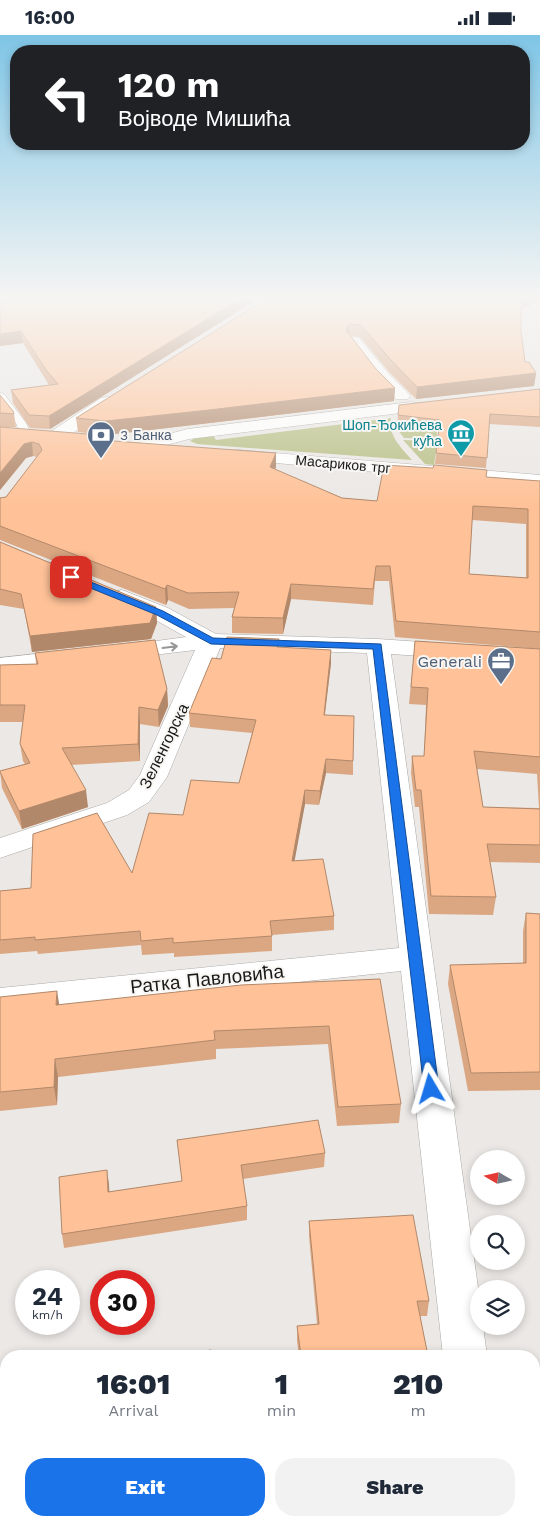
<!DOCTYPE html>
<html lang="en">
<head>
<meta charset="utf-8">
<style>
  :root { --surface:#fff; --page:#f2f2f3; --text:#1f2937; --muted:#747a83; --accent:#1a73e8 }
  body { margin:0; font-family:"Work Sans",sans-serif; background:var(--page); color:var(--text); height:100vh; display:flex; flex-direction:column; font-size:19px; white-space:nowrap }
  * { box-sizing:border-box; margin:0 }
  p { font-size:16px; color:var(--muted) }
  .icon { flex:none; width:28px; height:28px; fill:none; stroke:currentColor; stroke-width:2; stroke-linecap:round; stroke-linejoin:round }
  .map { position:relative; flex:1; overflow:hidden }
  .details { position:absolute; left:0px; top:1315px; width:540px; height:176px; display:flex; flex-direction:column; background:var(--surface); border-radius:20px 20px 0 0; box-shadow:0 2px 8px #0003 }
  .details>* { flex:none }
  .banner { position:absolute; left:10px; top:10px; width:520px; height:105px; border-radius:20px; box-shadow:0 2px 8px #0003; background:#202124; color:#fff; overflow:hidden }
  .needle { width:32px; rotate:279deg }
  .tools { position:absolute; left:470px; top:1115px; display:grid; gap:10px }
  .tools a { display:grid; place-items:center; width:55px; height:55px; border-radius:50%; background:var(--surface); box-shadow:0 2px 8px #0003; font-size:25px }
  .speed { position:absolute; left:15px; top:1235px; display:flex; gap:10px; font-size:25px; font-weight:700; text-align:center }
  .speed>* { display:grid; place-content:center; width:65px; height:65px; border-radius:50%; background:var(--surface); box-shadow:0 2px 8px #0003; line-height:1 }
  .speed small { font-size:12px; font-weight:400 }
  .speed .limit { border:8px solid #d22; background:#fff; color:#111 }
  .pin { position:absolute; display:grid; place-items:center; width:42px; height:42px; color:#fff; margin:-21px; border-radius:10px; box-shadow:0 2px 8px #0006 }
  .me { position:absolute; width:55px; margin:-28px; rotate:353deg; stroke-linejoin:round; filter:drop-shadow(0 0 4px #0008) }
  .turn { display:flex; align-items:center; gap:18px; height:105px; padding:0 25px; font-size:22px }
  .turn .icon { width:65px; height:65px; stroke-width:2.5 }
  .turn b { display:block; font-size:35px; line-height:42px }
  .eta { display:flex; justify-content:space-evenly; align-items:center; height:85px; text-align:center }
  .eta b { font-size:30px; font-weight:800; line-height:35px }
  .action { display:flex; gap:10px; margin-top:auto; padding:10px 25px }
  .action a { flex:1; height:58px; border-radius:20px; background:var(--accent); color:#fff; font-size:20px; font-weight:800; line-height:58px; text-align:center }
  .action a+a { background:var(--page); color:var(--text) }
  .status { display:flex; justify-content:space-between; align-items:center; height:35px; padding:0 25px; background:var(--surface); direction:ltr }
  .status svg { height:14px; fill:currentColor }
  .map>svg:first-child { display:block }
  .green { fill:#b7bf84 }
  .lines { fill:none; stroke-linecap:round; stroke-linejoin:round }
  .service-casing { stroke:#aba9a6; stroke-width:1 }
  .minor-casing { stroke:#aba9a6; stroke-width:1 }
  .service { fill:#fff; fill-rule:evenodd }
  .minor { fill:#fff; fill-rule:evenodd }
  .wall { fill:#dba783; fill-rule:evenodd }
  .shaded-wall { fill:#b2886a }
  .building { fill:#ffc298; stroke:#b2886a; fill-rule:evenodd }
  .oneway { stroke:#989797 }
  .route { fill:#1a73e8; stroke:#114b97 }
  .labels { text-anchor:middle; dominant-baseline:central; stroke-width:4; stroke-linejoin:round; paint-order:stroke }
  .far-culture-label { font-size:14px; fill:#0d838f; stroke:#f8f6f3; text-anchor:end }
  .far-service-label { font-size:14px; fill:#4e5e75; stroke:#f8f6f3; text-anchor:start }
  .far-street-label { font-size:14px; fill:#191817; stroke:#f8f6f3 }
  .service-label { font-size:16px; fill:#4e5e75; stroke:#f8f6f3; text-anchor:end }
  .street-label { font-size:16px; fill:#191817; stroke:#f8f6f3 }
  .near-street-label { font-size:19px; fill:#191817; stroke:#f8f6f3 }
</style>
</head>
<body>
<div class="status"><b>16:00</b><svg viewBox="0 0 49 12"><path d="M0 12V9h3v3zM5 12V6h3v6zM10 12V3h3v9zM15 12V0h3v12zM26 1h20v11H26zM47 4h2v5h-2z"/></svg></div>
<div class="map">
<svg width="540" height="1491" viewBox="0 0 540 1491">
  <rect width="100%" height="100%" fill="#ebe8e5"/>
  <path class="green" d="M 391,383 C 388,401 401,412 412,425 L 197,409 L 190,406 L 195,403 L 212,399 L 216,405 Z
    M 397,394 L 437,396 L 437,404 L 404,403 Z
    M 403,405 L 438,406 L 434,430 L 425,429 Z"/>
  <g class="lines">
    <g class="service-casing">
      <path id="service" d="M 0,358 L 4,359 L 26,388 L 31,399 L 29,401 L 25,402 L 21,401 L 16,388 L 0,368 Z"/>
    </g>
    <g class="minor-casing">
      <path id="minor" d="M 243,261 L 261,261 L 272,268 L 265,272 L 245,264 Z
        M 354,302 L 359,303 L 389,339 L 408,358 L 410,361 L 408,364 L 396,364 L 377,345 L 347,306 L 349,303 Z
        M 107,362 L 113,363 L 115,367 L 113,371 L 61,406 L 55,407 L 49,406 L 46,402 L 49,398 L 101,363 Z
        M 411,367 L 417,368 L 419,372 L 417,376 L 189,404 L 147,415 L 141,414 L 138,410 L 141,406 L 188,394 Z
        M 238,415 L 540,440 L 540,452 L 232,424 L 229,420 L 232,416 Z
        M 122,555 L 168,573 L 216,599 L 378,604 L 451,609 L 459,611 L 463,616 L 459,621 L 451,623 L 391,619 L 479,1260 L 479,1291 L 483,1291 L 487,1321 L 443,1321 L 401,936 L 0,979 L 0,953 L 399,913 L 367,618 L 220,613 L 167,742 L 149,767 L 127,780 L 0,823 L 0,803 L 107,768 L 129,755 L 140,740 L 195,615 L 120,624 L 112,622 L 108,617 L 112,612 L 186,602 L 152,583 L 114,567 L 111,562 L 114,557 Z
        M 72,615 L 80,617 L 84,622 L 80,627 L 0,637 L 0,623 Z
        M 461,1485 L 509,1485 L 511,1491 L 461,1491 Z"/>
    </g>
    <use href="#service" class="service"/>
    <use href="#minor" class="minor"/>
  </g>
  <path class="wall" d="M 0,261 L 269,261 L 259,263 L 50,394 L 30,393 L 13,368 L 11,355 L 49,350 L 23,308 L 0,311 Z
    M 273,261 L 540,261 L 540,265 L 521,275 L 521,296 L 525,327 L 536,338 L 534,351 L 416,364 L 390,338 L 360,302 L 351,301 L 376,334 L 395,353 L 394,366 L 210,388 L 107,400 L 78,397 L 76,383 Z
    M 540,354 L 540,392 L 489,389 L 486,433 L 435,429 L 439,395 L 397,390 L 398,380 Z
    M 0,360 L 14,379 L 16,392 L 1,392 L 101,405 L 276,432 L 275,434 L 342,463 L 377,466 L 486,442 L 540,446 L 540,614 L 395,602 L 389,546 L 375,546 L 373,570 L 291,564 L 283,599 L 232,598 L 232,582 L 234,573 L 189,574 L 168,565 L 166,570 L 0,505 L 0,463 L 6,462 L 37,422 L 33,421 L 26,423 L 0,455 ZM 472,485 L 526,489 L 526,543 L 469,539 Z
    M 0,507 L 156,572 L 157,588 L 151,604 L 32,617 L 24,574 L 0,570 Z
    M 415,606 L 540,614 L 540,828 L 490,827 L 496,862 L 493,880 L 429,879 L 419,772 L 415,772 L 411,738 L 412,721 L 424,721 L 426,670 L 409,669 ZM 477,734 L 537,739 L 539,773 L 483,772 Z
    M 279,613 L 331,615 L 331,628 L 325,680 L 353,726 L 353,740 L 326,738 L 319,770 L 305,769 L 294,826 L 334,881 L 334,895 L 272,900 L 272,916 L 174,922 L 174,918 L 142,920 L 141,910 L 38,919 L 37,916 L 0,919 L 0,856 L 31,853 L 132,838 L 183,780 L 239,748 L 252,698 L 190,692 L 189,678 L 221,624 Z
    M 35,618 L 167,654 L 168,671 L 159,692 L 140,689 L 140,726 L 71,730 L 88,772 L 22,794 L 2,753 L 0,736 L 25,729 L 23,726 L 20,709 L 23,687 L 0,687 L 0,630 L 36,629 Z
    M 526,878 L 540,879 L 540,1055 L 468,1056 L 448,949 L 450,930 L 523,928 L 523,896 Z
    M 380,944 L 401,1069 L 399,1088 L 337,1091 L 328,1009 L 216,1014 L 216,1024 L 58,1042 L 57,1070 L 0,1076 L 0,962 L 59,970 Z
    M 177,1105 L 325,1118 L 324,1132 L 243,1144 L 247,1171 L 247,1185 L 64,1213 L 62,1199 L 109,1149 L 109,1157 L 182,1146 Z
    M 309,1186 L 429,1266 L 427,1281 L 420,1281 L 428,1321 L 299,1321 L 297,1306 L 297,1291 L 317,1289 L 309,1201 Z
    M 522,1485 L 534,1485 L 540,1491 L 522,1491 Z"/>
  <path class="shaded-wall" d="M 245,261 L 269,261 L 259,263 L 50,394 L 49,381 Z
    M 528,261 L 540,261 L 540,265 L 520,276 L 521,265 Z
    M 349,289 L 349,301 L 346,295 Z
    M 21,296 L 23,308 L 0,311 L 0,299 Z
    M 536,338 L 534,351 L 416,364 L 417,352 Z
    M 395,353 L 394,366 L 210,388 L 107,400 L 106,386 Z
    M 32,407 L 33,421 L 26,423 L 0,455 L 0,438 L 24,409 Z
    M 276,418 L 276,432 L 270,446 L 270,432 Z
    M 291,549 L 291,564 L 283,599 L 283,583 Z
    M 167,550 L 168,565 L 166,570 L 165,554 Z
    M 156,572 L 157,588 L 151,604 L 32,617 L 30,601 Z
    M 331,615 L 331,628 L 323,693 L 324,680 Z
    M 167,654 L 168,671 L 159,692 L 158,675 Z
    M 139,672 L 140,689 L 140,726 L 138,709 Z
    M 326,724 L 326,738 L 319,770 L 320,756 Z
    M 86,755 L 88,772 L 22,794 L 19,776 Z
    M 305,755 L 305,769 L 292,840 L 292,826 Z
    M 57,956 L 60,974 L 56,970 Z
    M 55,1024 L 58,1042 L 57,1070 L 54,1052 Z
    M 107,1135 L 109,1149 L 110,1171 L 108,1157 Z"/>
  <path class="building" d="M 0,261 L 245,261 L 49,381 L 29,380 L 11,355 L 58,349 L 46,335 L 21,296 L 0,299 Z
    M 271,261 L 528,261 L 521,265 L 521,296 L 525,327 L 529,327 L 536,338 L 417,352 L 391,325 L 361,290 L 349,289 L 346,295 L 376,334 L 395,353 L 209,375 L 106,386 L 76,383 Z
    M 540,354 L 540,382 L 490,379 L 487,423 L 436,418 L 440,385 L 398,380 L 399,370 Z
    M 0,360 L 13,376 L 14,379 L 0,378 Z
    M 0,392 L 100,400 L 100,405 L 276,418 L 270,432 L 342,463 L 377,466 L 384,430 L 433,433 L 434,430 L 487,435 L 486,442 L 540,446 L 540,597 L 396,586 L 390,531 L 376,531 L 373,554 L 291,549 L 283,583 L 232,582 L 239,557 L 188,558 L 167,550 L 165,554 L 0,491 L 0,463 L 6,462 L 42,415 L 39,409 L 32,407 L 24,409 L 0,438 ZM 473,471 L 528,474 L 528,543 L 469,539 Z
    M 0,507 L 156,572 L 150,588 L 30,601 L 21,559 L 0,554 Z
    M 227,602 L 279,604 L 277,612 L 331,615 L 324,680 L 354,681 L 353,726 L 326,724 L 320,756 L 305,755 L 292,826 L 323,824 L 334,881 L 270,886 L 272,901 L 173,908 L 173,903 L 141,906 L 140,896 L 35,905 L 35,902 L 0,905 L 0,856 L 31,853 L 33,799 L 97,778 L 132,838 L 149,778 L 183,780 L 191,745 L 239,748 L 256,685 L 189,678 L 212,623 L 221,624 Z
    M 155,605 L 167,654 L 158,675 L 139,672 L 138,709 L 62,713 L 86,755 L 19,776 L 0,737 L 0,736 L 30,728 L 20,709 L 25,670 L 0,670 L 0,630 L 38,629 L 35,618 Z
    M 415,606 L 540,614 L 540,722 L 474,716 L 483,772 L 540,774 L 540,810 L 487,809 L 496,862 L 431,861 L 421,755 L 416,755 L 412,721 L 424,721 L 428,653 L 411,652 Z
    M 526,878 L 540,879 L 540,1037 L 471,1038 L 450,930 L 526,928 Z
    M 380,944 L 401,1069 L 338,1072 L 329,991 L 214,996 L 215,1005 L 55,1024 L 54,1052 L 0,1057 L 0,962 L 57,956 L 56,970 L 241,950 Z
    M 318,1085 L 325,1118 L 241,1130 L 247,1171 L 62,1199 L 59,1142 L 107,1135 L 108,1157 L 182,1146 L 177,1105 Z
    M 413,1180 L 429,1266 L 417,1266 L 428,1321 L 301,1321 L 297,1291 L 319,1289 L 309,1186 Z
    M 211,1315 L 212,1321 L 172,1321 Z
    M 534,1399 L 540,1400 L 540,1491 L 527,1491 L 527,1485 L 534,1485 Z
    M 57,1485 L 158,1485 L 159,1491 L 27,1491 Z
    M 333,1485 L 436,1485 L 438,1491 L 295,1491 Z"/>
  <defs><path id="oneway-shaft" d="M-6 0H5M1.5-3L5.5 0L1.5 3" fill="none" stroke-width="1.6" stroke-linecap="round" stroke-linejoin="round" transform="scale(1.25)"/></defs>
  <use class="oneway" href="#oneway-shaft" transform="translate(170 612) rotate(-7)"/>
  <linearGradient id="sky" x2="0" y2="1"><stop stop-color="#7fc5e6"/><stop offset="0.56" stop-color="#f6f5f3"/><stop offset="1" stop-color="#f6f5f3" stop-opacity="0"/></linearGradient>
  <rect width="540" height="470" fill="url(#sky)"/>
  <path class="route" d="M 71,539 L 163,576 L 213,603 L 381,609 L 439,1054 L 437,1058 L 431,1060 L 426,1058 L 424,1054 L 373,614 L 211,609 L 157,580 L 68,544 L 67,542 Z"/>
  <defs>
    <g id="museum-pin" transform="scale(1.4375)"><path d="M0 17L-7.5 6A9.5 9.5 0 1 1 7.5 6Z" fill="#0f9aa8" stroke="#f8f6f3"/><path d="M0-6L6-3V-2H-6V-3ZM-5-1h2V3h-2ZM-1-1h2V3h-2ZM3-1h2V3H3ZM-6 4H6V6H-6Z" fill="#fff"/></g>
    <g id="bank-pin" transform="scale(1.4375)"><path d="M0 17L-7.5 6A9.5 9.5 0 1 1 7.5 6Z" fill="#5c6f8a" stroke="#f8f6f3"/><path d="M-6-4H6V4H-6ZM0-2.3a2.3 2.3 0 1 0 0 4.6a2.3 2.3 0 1 0 0-4.6Z" fill="#fff"/></g>
    <g id="office-pin" transform="scale(1.4375)"><path d="M0 17L-7.5 6A9.5 9.5 0 1 1 7.5 6Z" fill="#5c6f8a" stroke="#f8f6f3"/><path d="M-6-3h4V-5.5h4V-3h4V5H-6ZM-1-4.5V-3h2v-1.5ZM-6 0V1H6V0Z" fill="#fff"/></g>
  </defs>
  <g fill-rule="evenodd">
    <use href="#museum-pin" x="461" y="398"/>
    <use href="#bank-pin" x="101" y="400"/>
    <use href="#office-pin" x="501" y="626"/>
  </g>
  <g class="labels">
    <g class="far-culture-label">
      <text x="442" y="390">Шоп-Ђокићева<tspan x="442" dy="16">кућа</tspan></text>
    </g>
    <g class="far-service-label">
      <text x="120" y="400">3 Банка</text>
    </g>
    <g class="far-street-label">
      <text transform="translate(343 429) rotate(5)">Масариков трг</text>
    </g>
    <g class="service-label">
      <text x="482" y="626">Generali</text>
    </g>
    <g class="street-label">
      <text transform="translate(164 711) rotate(-64)">Зеленгорска</text>
    </g>
    <g class="near-street-label">
      <text transform="translate(207 944) rotate(-6)">Ратка Павловића</text>
    </g>
  </g>
</svg>
<div class="tools">
<a><svg class="needle" viewBox="-14 -14 28 28"><path d="M0-13l5 13h-10z" fill="#e53935"/><path d="M0 13l5-13h-10z" fill="#747a83"/></svg></a>
<a><svg class="icon" aria-label="search" viewBox="0 0 24 24"><circle cx="10" cy="10" r="6"/><path d="M15 15l6 6"/></svg></a>
<a><svg class="icon" aria-label="layers" viewBox="0 0 24 24"><path d="M12 4l9 5-9 5-9-5zM3 14l9 5 9-5"/></svg></a>
</div>
<div class="speed"><div>24<small>km/h</small></div><div class="limit">30</div></div>
<div class="pin" style="left:71px;top:542px;background:#d93025"><svg class="icon" aria-label="arrive" viewBox="0 0 24 24"><path d="M6 21V4h12l-3 4 3 4H6"/></svg></div>
<svg class="me" style="left:431px;top:1054px" viewBox="-20 -20 40 40"><path d="M0-17L14 15 0 8-14 15z" fill="#1a73e8" stroke="#fff" stroke-width="4"/></svg>
<div class="banner">
<div class="turn"><svg class="icon" aria-label="left" viewBox="0 0 24 24"><path d="M17 20v-9H6M10 6l-5 5 5 5"/></svg><div><b>120 m</b>Војводе Мишића</div></div>
</div>
<section class="details">
<div class="eta">
<div><b>16:01</b><p>Arrival</p></div>
<div><b>1</b><p>min</p></div>
<div><b>210</b><p>m</p></div>
</div>
<div class="action"><a>Exit</a><a>Share</a></div>
</section>
</div>
</body>
</html>
